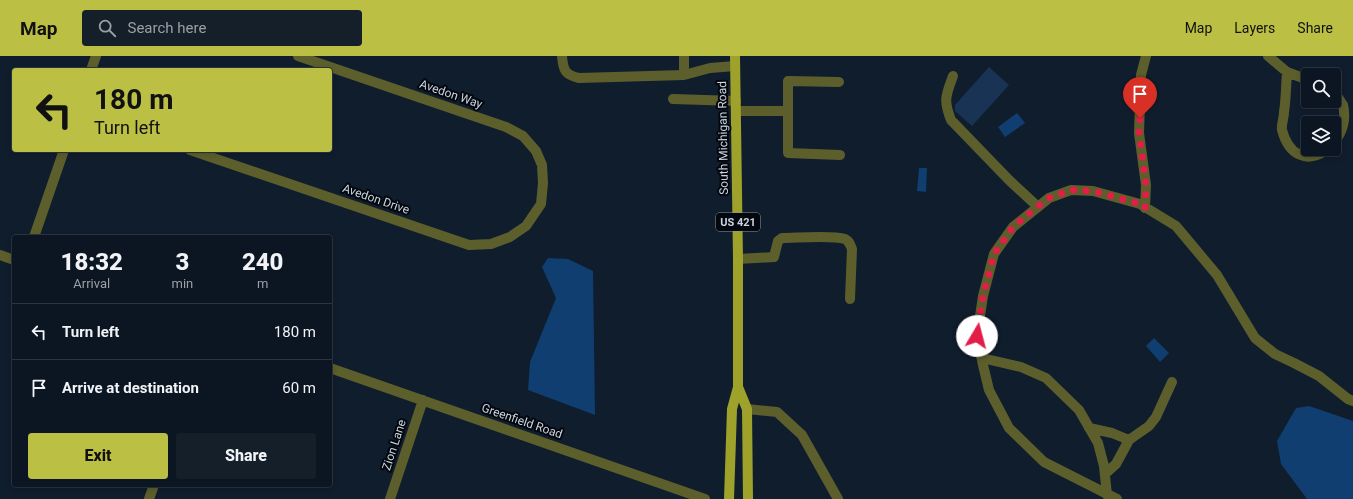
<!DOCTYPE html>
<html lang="en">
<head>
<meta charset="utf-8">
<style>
  :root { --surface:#0c1622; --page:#151f2a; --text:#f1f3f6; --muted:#9a9fa5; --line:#2c3540; --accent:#bbc044 }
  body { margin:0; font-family:Roboto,sans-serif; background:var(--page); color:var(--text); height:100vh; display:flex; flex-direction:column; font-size:15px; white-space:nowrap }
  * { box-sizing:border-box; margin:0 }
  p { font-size:13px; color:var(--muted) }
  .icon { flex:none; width:22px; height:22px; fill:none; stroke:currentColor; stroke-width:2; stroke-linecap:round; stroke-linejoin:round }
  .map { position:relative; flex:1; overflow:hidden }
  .drawer { position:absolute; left:12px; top:179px; width:320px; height:252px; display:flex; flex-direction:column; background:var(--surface); border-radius:4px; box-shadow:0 2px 6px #0003,0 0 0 1px var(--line) }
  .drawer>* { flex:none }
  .banner { position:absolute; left:12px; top:12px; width:320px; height:84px; border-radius:4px; box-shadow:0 2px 6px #0003,0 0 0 1px var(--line); background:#bbc044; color:#111; overflow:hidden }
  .tools { position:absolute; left:1301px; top:12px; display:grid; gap:8px }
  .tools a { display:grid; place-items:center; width:40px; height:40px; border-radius:4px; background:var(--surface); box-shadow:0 2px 6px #0003,0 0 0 1px var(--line); font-size:20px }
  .pin { position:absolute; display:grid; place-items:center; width:34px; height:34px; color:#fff; margin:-41px -17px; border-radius:50% 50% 50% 0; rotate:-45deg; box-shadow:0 0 4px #0007 }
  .pin .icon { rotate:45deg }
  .me { position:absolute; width:44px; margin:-22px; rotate:8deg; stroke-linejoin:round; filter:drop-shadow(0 0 3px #0008) }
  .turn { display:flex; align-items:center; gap:14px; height:84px; padding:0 16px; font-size:18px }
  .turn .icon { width:52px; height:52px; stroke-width:2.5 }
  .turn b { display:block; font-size:28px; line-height:34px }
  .eta { display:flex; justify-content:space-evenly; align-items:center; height:68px; text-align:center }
  .eta b { font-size:24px; font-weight:800; line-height:28px }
  .button { display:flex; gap:8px; margin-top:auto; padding:8px 16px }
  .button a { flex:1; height:46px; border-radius:4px; background:var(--accent); color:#111; font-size:16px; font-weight:800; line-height:46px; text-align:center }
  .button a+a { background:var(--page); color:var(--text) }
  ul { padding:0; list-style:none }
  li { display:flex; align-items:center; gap:12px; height:56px; padding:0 16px; border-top:1px solid var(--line) }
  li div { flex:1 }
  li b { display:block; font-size:15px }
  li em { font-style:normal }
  header { display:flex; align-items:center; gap:24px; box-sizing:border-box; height:56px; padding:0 20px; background:var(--accent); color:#111 }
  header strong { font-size:19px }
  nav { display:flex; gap:22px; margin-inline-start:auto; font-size:14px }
  .search { width:280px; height:36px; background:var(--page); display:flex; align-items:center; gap:10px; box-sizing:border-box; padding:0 14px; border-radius:4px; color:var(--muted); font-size:15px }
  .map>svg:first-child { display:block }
  .green { fill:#193354 }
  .water { fill:#103e71 }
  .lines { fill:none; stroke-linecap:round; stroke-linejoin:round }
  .minor { stroke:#5c5f2c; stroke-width:10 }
  .major { stroke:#9ea12a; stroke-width:10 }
  .route { stroke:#e11d48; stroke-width:7; stroke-dasharray:0 12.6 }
  .labels { text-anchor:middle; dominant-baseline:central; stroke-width:4; stroke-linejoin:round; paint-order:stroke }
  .shield { fill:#03070e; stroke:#8e96a0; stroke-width:1 }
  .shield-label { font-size:11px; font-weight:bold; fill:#cad3de }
  .street-label { font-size:12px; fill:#cad3de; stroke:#03070e }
</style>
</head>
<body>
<header>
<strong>Map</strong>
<div class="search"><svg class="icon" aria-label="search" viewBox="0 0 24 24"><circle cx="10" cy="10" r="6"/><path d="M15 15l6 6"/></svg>Search here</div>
<nav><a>Map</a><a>Layers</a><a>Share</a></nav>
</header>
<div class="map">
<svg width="1353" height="443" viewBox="0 0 1353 443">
  <rect width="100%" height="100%" fill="#101d2d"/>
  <path class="green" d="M 989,11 L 1009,29 L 972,70 L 955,55 L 955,49 Z"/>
  <path class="water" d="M 1017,57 L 1025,67 L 1005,81 L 998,71 Z
    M 919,112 L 927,112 L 926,136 L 917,135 Z
    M 548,202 L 568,203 L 593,215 L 595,359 L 528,334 L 530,306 L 556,242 L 542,211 Z
    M 1154,282 L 1169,297 L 1160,306 L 1146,290 Z
    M 1309,350 L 1353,365 L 1353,443 L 1307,443 L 1281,408 L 1277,385 L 1296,352 Z"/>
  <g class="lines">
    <path class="minor" d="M 562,0 C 563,14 565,19 579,22 L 684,19 L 710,12 L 735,10
      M 684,0 L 684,19
      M 1268,0 L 1287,16 L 1308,24
      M 91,14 L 96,0
      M 1287,16 C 1286,29 1286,43 1284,56 C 1284,62 1281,69 1282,74 C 1296,127 1353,91 1343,49 C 1340,45 1338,40 1334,37
      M 953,20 C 946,39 943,44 951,64 L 1009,124 L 1037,150
      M 673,43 L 736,45
      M 736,55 L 788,55 L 788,25 L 839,26
      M 788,55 L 788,97 L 840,99
      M 190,94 L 469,189 L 491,188 L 510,181 L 526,170 L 541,148 L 543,127 L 542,109 L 536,95 L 523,80 L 506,71 L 298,0
      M 1145,152 L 1146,129 L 1139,77 L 1141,19 L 1146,0
      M 34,181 L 64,94
      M 0,199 L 14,204
      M 738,203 L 774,201 L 778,185 L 782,182 C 796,182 833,179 845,183 C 849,185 850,188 852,193 L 850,243
      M 982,302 L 1021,311 L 1046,322 L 1079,354 L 1098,387 L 1104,410 L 1107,439
      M 330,312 L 705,443
      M 747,353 L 777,356 L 802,379 L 838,443
      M 1089,372 L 1112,377 L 1129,384
      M 1105,418 L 1116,408 L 1129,384 L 1149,370 L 1156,361 L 1172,326
      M 149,443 L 154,429
      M 390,443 L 423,344
      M 1117,443 L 1044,406 L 1009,372 L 989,334 L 983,309 L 977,280 L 983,240 L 994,198 L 1013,171 L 1049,142 L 1071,134 L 1093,135 L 1140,148 L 1176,170 L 1217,219 L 1255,282 L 1275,298 L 1294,307 L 1319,320 L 1348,343 L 1353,345"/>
    <path class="major" d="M 738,331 L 747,353 L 748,443
      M 729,443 L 732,353 L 738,331 L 738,203 L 735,0"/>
  </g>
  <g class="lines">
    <path class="route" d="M 977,280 L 983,240 L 994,198 L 1013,171 L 1036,152 L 1049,142 L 1071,134 L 1093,135 L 1140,148 L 1145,152 L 1146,129 L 1139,77 L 1140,62"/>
  </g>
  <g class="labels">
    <rect class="shield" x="716" y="157" width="44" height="18" rx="3"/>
    <g class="shield-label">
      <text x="738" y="166">US 421</text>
    </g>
    <g class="street-label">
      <text transform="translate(451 38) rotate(19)">Avedon Way</text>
      <text transform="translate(723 82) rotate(-91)">South Michigan Road</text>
      <text transform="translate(376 143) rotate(19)">Avedon Drive</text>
      <text transform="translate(522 365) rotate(19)">Greenfield Road</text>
      <text transform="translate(394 389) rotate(-72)">Zion Lane</text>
    </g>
  </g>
</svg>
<div class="tools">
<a><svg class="icon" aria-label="search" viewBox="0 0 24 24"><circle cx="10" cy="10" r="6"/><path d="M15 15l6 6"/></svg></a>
<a><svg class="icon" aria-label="layers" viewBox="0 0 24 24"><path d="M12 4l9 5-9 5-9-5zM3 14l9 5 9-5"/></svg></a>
</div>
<div class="pin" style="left:1140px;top:62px;background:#d93025"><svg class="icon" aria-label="arrive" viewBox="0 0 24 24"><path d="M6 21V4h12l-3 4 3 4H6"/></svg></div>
<svg class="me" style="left:977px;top:280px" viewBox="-20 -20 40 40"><circle r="19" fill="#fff"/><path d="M0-13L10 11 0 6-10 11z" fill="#e11d48"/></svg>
<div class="banner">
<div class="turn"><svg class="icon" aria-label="left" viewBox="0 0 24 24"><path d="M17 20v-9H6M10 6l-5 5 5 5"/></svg><div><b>180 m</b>Turn left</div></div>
</div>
<section class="drawer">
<div class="eta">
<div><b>18:32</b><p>Arrival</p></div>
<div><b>3</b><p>min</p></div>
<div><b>240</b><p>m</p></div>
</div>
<ul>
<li><svg class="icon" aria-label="left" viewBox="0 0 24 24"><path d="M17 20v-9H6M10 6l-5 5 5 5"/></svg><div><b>Turn left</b></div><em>180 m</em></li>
<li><svg class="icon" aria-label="arrive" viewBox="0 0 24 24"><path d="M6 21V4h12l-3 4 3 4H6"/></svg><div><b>Arrive at destination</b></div><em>60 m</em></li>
</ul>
<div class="button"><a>Exit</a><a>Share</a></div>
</section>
</div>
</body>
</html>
